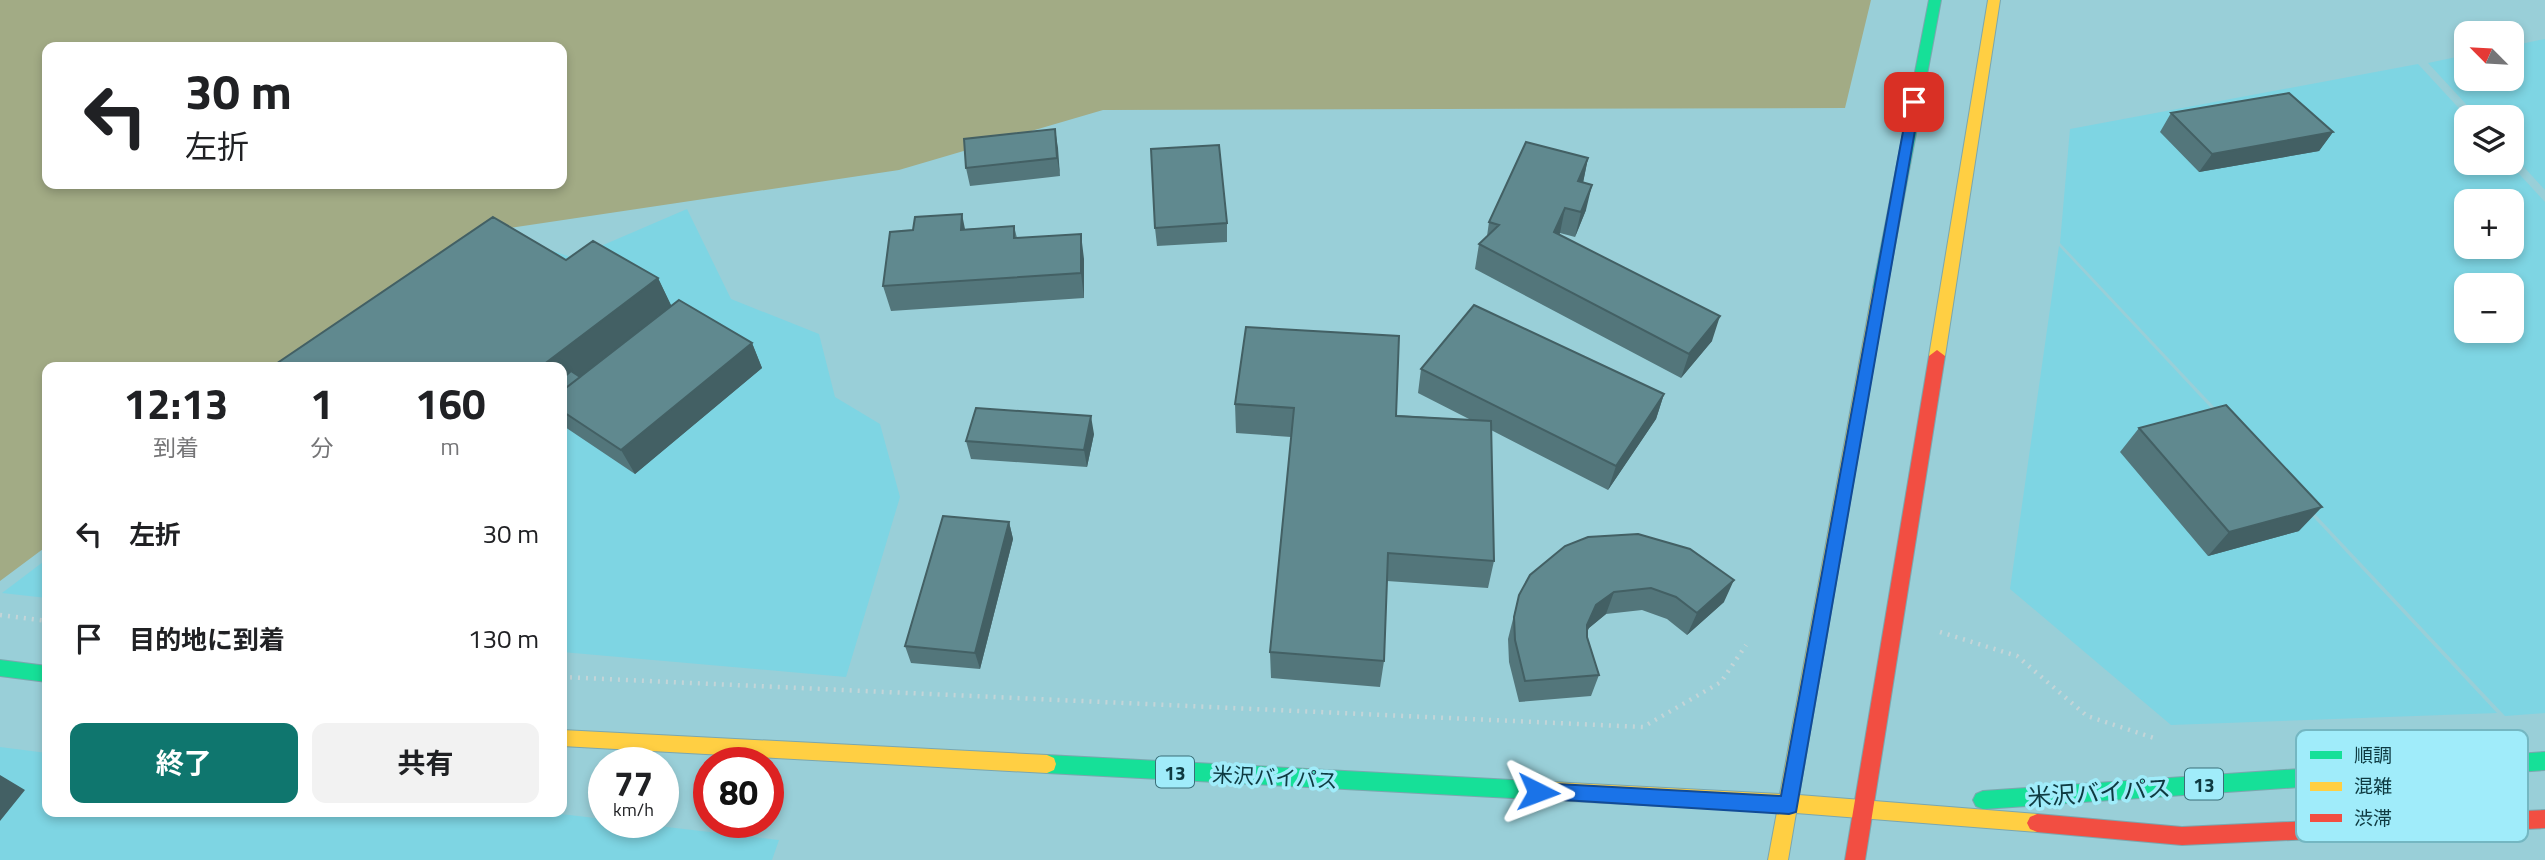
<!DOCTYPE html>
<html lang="ja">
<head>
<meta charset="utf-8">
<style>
  :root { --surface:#fff; --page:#f2f2f2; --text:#202124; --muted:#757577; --accent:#0f766e }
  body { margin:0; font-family:"Titillium Web","Noto Sans JP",sans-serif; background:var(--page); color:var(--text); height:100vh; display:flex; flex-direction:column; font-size:26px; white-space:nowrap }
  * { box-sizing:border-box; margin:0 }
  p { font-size:23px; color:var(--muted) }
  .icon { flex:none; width:38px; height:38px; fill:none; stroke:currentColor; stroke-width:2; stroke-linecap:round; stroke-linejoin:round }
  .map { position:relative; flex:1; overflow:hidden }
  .sheet { position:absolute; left:42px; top:362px; width:525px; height:455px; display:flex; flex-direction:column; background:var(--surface); border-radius:14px; box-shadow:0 4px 10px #0003 }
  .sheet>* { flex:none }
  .guide { position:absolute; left:42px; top:42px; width:525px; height:147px; border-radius:14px; box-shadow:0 4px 10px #0003; background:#fff; color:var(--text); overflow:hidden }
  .needle { width:46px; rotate:294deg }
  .fabs { position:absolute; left:2454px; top:21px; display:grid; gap:14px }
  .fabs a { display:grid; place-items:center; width:70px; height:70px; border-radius:14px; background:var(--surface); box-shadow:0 4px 10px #0003; font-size:35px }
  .speed { position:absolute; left:588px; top:747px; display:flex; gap:14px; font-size:35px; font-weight:700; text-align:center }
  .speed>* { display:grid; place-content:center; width:91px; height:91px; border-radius:50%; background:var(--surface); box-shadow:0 4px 10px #0003; line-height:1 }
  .speed small { font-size:18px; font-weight:400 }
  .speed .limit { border:10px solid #d22; background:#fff; color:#111 }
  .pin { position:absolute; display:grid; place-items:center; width:60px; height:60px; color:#fff; margin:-30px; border-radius:14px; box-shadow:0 4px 10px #0006 }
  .me { position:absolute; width:77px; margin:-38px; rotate:93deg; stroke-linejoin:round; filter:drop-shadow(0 0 5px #0008) }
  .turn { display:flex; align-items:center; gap:24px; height:147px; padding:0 28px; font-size:32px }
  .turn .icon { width:91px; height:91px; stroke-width:2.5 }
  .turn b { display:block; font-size:49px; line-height:60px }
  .eta { display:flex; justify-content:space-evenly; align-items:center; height:119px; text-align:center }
  .eta b { font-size:42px; font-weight:700; line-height:49px }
  .primary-button { display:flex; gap:14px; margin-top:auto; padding:14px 28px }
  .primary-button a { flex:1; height:80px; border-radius:14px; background:var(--accent); color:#fff; font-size:28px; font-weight:700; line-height:80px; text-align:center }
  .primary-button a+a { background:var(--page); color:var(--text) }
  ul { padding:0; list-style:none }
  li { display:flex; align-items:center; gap:21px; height:105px; padding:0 28px }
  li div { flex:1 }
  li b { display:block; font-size:26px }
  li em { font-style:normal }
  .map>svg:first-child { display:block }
  .built { fill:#7ed5e3; fill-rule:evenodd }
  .forest { fill:#a2ab85; fill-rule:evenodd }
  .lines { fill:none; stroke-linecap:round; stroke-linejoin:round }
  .fast-casing { stroke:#7ba7af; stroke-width:2 }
  .slow-casing { stroke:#7ba7af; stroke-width:2 }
  .jam-casing { stroke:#7ba7af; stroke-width:2 }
  .path { stroke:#c3d5d8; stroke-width:4.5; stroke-dasharray:2 6; stroke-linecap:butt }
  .fast { fill:#16e098; fill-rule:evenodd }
  .slow { fill:#ffcf43; fill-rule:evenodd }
  .jam { fill:#f24e42; fill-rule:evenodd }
  .wall { fill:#53767b }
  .shaded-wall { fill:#436064 }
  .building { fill:#60898f; stroke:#436064; stroke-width:2 }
  .route { fill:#1a73e8; stroke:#114b97; stroke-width:2 }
  .labels { text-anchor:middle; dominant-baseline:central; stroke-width:7; stroke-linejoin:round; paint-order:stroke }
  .shield { fill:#a0ecfa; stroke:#3a6f78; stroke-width:2 }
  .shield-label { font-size:19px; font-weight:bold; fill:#0e3a41 }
  .street-label { font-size:21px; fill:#0e3a41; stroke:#a0ecfa }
  .near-street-label { font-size:24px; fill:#0e3a41; stroke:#a0ecfa }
  .key { fill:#a0ecfa; stroke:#74b7c2; stroke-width:2 }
  .key-label { font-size:19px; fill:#0e3a41 }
</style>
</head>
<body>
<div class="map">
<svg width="2545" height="860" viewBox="0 0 2545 860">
  <rect width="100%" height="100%" fill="#99cfd8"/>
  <path class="built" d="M 2545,39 L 2545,190 L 2511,153 L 2511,117 L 2478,117 L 2428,63 L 2466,55 L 2466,79 L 2511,79 L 2511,46 Z
    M 2418,64 L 2467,117 L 2466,163 L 2509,163 L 2545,202 L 2545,713 L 2505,716 L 2060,243 L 2070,129 ZM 2466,201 L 2511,201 L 2511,247 L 2466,247 ZM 2466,285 L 2511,285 L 2511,331 L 2466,331 Z
    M 687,209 L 731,299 L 819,334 L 835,397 L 880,424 L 900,497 L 846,677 L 562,652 L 562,368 L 303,368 L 507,235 L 573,258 Z
    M 2059,246 L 2497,713 L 2171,725 L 2010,589 Z
    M 47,559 L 47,598 L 2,593 Z
    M 0,747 L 47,753 L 47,812 L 543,812 L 604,819 L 604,822 L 632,823 L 779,840 L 772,860 L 0,860 Z"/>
  <path class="forest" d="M 0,0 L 1871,0 L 1845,108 L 1103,110 L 899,170 L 503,229 L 288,367 L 47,368 L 47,546 L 0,581 ZM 47,47 L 562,47 L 562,184 L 47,184 Z"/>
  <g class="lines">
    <g class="fast-casing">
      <path id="fast" d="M 1929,0 L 1941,0 L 1887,288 L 1880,293 L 1873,288 Z
        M 0,660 L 47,666 L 47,682 L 0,676 Z
        M 2545,752 L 2545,770 L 1983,809 L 1976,806 L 1973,800 L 1976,794 L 1983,791 Z
        M 1047,755 L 1532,781 L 1539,784 L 1541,790 L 1539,796 L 1532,799 L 1047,773 L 1040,770 L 1038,764 L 1040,758 Z"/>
    </g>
    <g class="slow-casing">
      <path id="slow" d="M 1988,0 L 2000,0 L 1945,356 L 1937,362 L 1929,356 Z
        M 1880,283 L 1887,288 L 1799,795 L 2037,814 L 2044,817 L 2047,823 L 2044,829 L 2037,832 L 1796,813 L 1788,860 L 1768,860 L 1777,812 L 1532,799 L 1525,796 L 1523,790 L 1525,784 L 1532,781 L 1780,794 L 1873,288 Z
        M 562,730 L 1047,755 L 1054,758 L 1056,764 L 1054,770 L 1047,773 L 562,746 Z"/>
    </g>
    <g class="jam-casing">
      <path id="jam" d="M 1937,350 L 1945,356 L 1865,860 L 1845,860 L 1929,356 Z
        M 2545,810 L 2545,828 L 2182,845 L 2037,832 L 2030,829 L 2027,823 L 2030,817 L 2037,814 L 2182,827 Z"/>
    </g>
    <path class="path" d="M 0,615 L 47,621
      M 1940,632 L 2017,656 L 2087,716 L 2154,738
      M 562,677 L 1643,727 L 1721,682 L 1746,645"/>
    <use href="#fast" class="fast"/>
    <use href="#slow" class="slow"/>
    <use href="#jam" class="jam"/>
  </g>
  <path class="wall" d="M 2171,113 L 2333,132 L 2319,151 L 2199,172 L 2160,132 Z
    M 1055,129 L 1060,176 L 970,186 L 966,168 Z
    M 1588,158 L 1583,182 L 1586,210 L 1575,237 L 1560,233 L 1559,234 L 1712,341 L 1681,378 L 1475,269 L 1479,244 L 1487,236 L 1489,222 Z
    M 1227,223 L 1227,242 L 1157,246 L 1155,228 Z
    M 1014,226 L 1017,238 L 1084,259 L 1084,298 L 891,311 L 883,286 L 965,229 Z
    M 566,260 L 658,278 L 671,306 L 752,343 L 762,368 L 635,474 L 562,425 L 562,368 Z
    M 1421,369 L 1664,394 L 1656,419 L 1608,490 L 1491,430 L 1494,561 L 1488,588 L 1387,581 L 1384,661 L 1380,687 L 1271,678 L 1270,652 L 1291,437 L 1236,433 L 1235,404 L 1471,420 L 1418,393 Z
    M 2139,428 L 2299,531 L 2208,556 L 2120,452 Z
    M 1094,434 L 1087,467 L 971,459 L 966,441 Z
    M 1009,522 L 1013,539 L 980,669 L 911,663 L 905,646 Z
    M 1565,546 L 1724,602 L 1687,635 L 1667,619 L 1642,610 L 1606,614 L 1589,628 L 1587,631 L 1587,637 L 1599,675 L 1591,696 L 1519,702 L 1509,662 L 1508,639 L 1519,595 Z"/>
  <path class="shaded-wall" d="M 1055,129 L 1058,148 L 1060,176 L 1057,158 Z
    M 2333,132 L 2319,151 L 2199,172 L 2212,154 Z
    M 1588,158 L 1583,183 L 1578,181 Z
    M 1592,185 L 1586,210 L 1575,237 L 1581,212 Z
    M 1565,208 L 1560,233 L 1549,257 L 1554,232 Z
    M 962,214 L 967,239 L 961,230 Z
    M 1081,234 L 1084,259 L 1084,298 L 1081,273 Z
    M 658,278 L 672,307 L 562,393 L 562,368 L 539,368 Z
    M 1720,316 L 1712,341 L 1681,378 L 1689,354 Z
    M 752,343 L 762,368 L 635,474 L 621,450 Z
    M 1664,394 L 1656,419 L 1608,490 L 1616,466 Z
    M 1091,416 L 1094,434 L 1087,467 L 1084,450 Z
    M 2322,507 L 2299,531 L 2208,556 L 2229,532 Z
    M 1009,522 L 1013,539 L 980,669 L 975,653 Z
    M 1734,580 L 1724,602 L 1687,635 L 1697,613 Z
    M 1614,592 L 1606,614 L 1589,628 L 1580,647 L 1587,625 L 1596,605 Z
    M 0,775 L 25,790 L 0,821 Z"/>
  <path class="building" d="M 2289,93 L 2333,132 L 2212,154 L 2171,113 Z
    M 1055,129 L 1057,158 L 966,168 L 964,139 Z
    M 1526,142 L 1588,158 L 1578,181 L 1592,185 L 1581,212 L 1565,208 L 1554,232 L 1720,316 L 1689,354 L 1479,244 L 1499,225 L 1489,222 Z
    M 1219,145 L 1227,223 L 1155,228 L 1151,149 Z
    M 962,214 L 961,230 L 1014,226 L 1014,238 L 1081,234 L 1081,273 L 883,286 L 890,232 L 913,230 L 915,217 Z
    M 493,217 L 566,260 L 593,241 L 658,278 L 539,368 L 270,368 Z
    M 679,300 L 752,343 L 621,450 L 562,411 L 562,391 Z
    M 1474,305 L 1664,394 L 1616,466 L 1421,369 Z
    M 1246,327 L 1399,336 L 1396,416 L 1491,421 L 1494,561 L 1388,553 L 1384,661 L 1270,652 L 1294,408 L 1235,404 Z
    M 571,371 L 580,377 L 562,391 L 562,379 Z
    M 2226,405 L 2322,507 L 2229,532 L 2139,428 Z
    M 976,408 L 1091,416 L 1084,450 L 966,441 Z
    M 943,516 L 1009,522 L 975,653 L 905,646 Z
    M 1638,534 L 1690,549 L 1734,580 L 1697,613 L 1676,597 L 1651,588 L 1614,592 L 1596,605 L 1587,625 L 1587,637 L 1599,675 L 1525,681 L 1515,640 L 1514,617 L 1519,595 L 1530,575 L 1565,546 L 1588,537 Z"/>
  <path class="route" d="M 1909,99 L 1920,102 L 1796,812 L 1789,814 L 1531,798 L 1528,792 L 1531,785 L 1538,783 L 1781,796 Z"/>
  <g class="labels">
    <g class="shield">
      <rect x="1156" y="756.5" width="38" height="31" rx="5"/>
      <rect x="2185" y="768.5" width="38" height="31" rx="5"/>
    </g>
    <g class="shield-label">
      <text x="1175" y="772">13</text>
      <text x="2204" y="784">13</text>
    </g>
    <g class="street-label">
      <text transform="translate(1275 777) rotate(3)">米沢バイパス</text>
    </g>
    <g class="near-street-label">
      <text transform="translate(2099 792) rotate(-4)">米沢バイパス</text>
    </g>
  </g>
  <rect x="2296" y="730" width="232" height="112" rx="10" class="key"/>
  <rect x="2310" y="751" width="32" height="8" fill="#16e098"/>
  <rect x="2310" y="782" width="32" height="9" fill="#ffcf43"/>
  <rect x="2310" y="814" width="32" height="8" fill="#f24e42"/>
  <g class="key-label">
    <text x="2354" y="762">順調</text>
    <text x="2354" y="793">混雑</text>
    <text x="2354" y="825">渋滞</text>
  </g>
</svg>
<div class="fabs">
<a><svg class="needle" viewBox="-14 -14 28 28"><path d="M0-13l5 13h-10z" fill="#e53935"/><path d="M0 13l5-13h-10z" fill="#757577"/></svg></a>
<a><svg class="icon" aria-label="layers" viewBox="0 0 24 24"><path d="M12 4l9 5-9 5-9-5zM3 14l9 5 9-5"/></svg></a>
<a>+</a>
<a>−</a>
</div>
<div class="speed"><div>77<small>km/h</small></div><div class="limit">80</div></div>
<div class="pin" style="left:1914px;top:102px;background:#d93025"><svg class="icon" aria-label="arrive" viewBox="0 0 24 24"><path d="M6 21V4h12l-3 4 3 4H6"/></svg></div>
<svg class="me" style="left:1538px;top:792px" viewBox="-20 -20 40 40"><path d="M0-17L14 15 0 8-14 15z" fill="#1a73e8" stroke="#fff" stroke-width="4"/></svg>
<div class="guide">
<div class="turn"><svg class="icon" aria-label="left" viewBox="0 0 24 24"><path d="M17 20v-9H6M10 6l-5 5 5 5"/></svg><div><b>30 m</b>左折</div></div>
</div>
<section class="sheet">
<div class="eta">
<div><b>12:13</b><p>到着</p></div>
<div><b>1</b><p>分</p></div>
<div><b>160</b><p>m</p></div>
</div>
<ul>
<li><svg class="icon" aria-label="left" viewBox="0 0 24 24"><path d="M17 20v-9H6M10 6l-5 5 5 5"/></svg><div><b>左折</b></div><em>30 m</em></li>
<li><svg class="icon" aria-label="arrive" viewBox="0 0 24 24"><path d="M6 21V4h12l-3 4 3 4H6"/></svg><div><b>目的地に到着</b></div><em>130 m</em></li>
</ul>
<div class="primary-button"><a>終了</a><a>共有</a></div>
</section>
</div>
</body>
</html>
